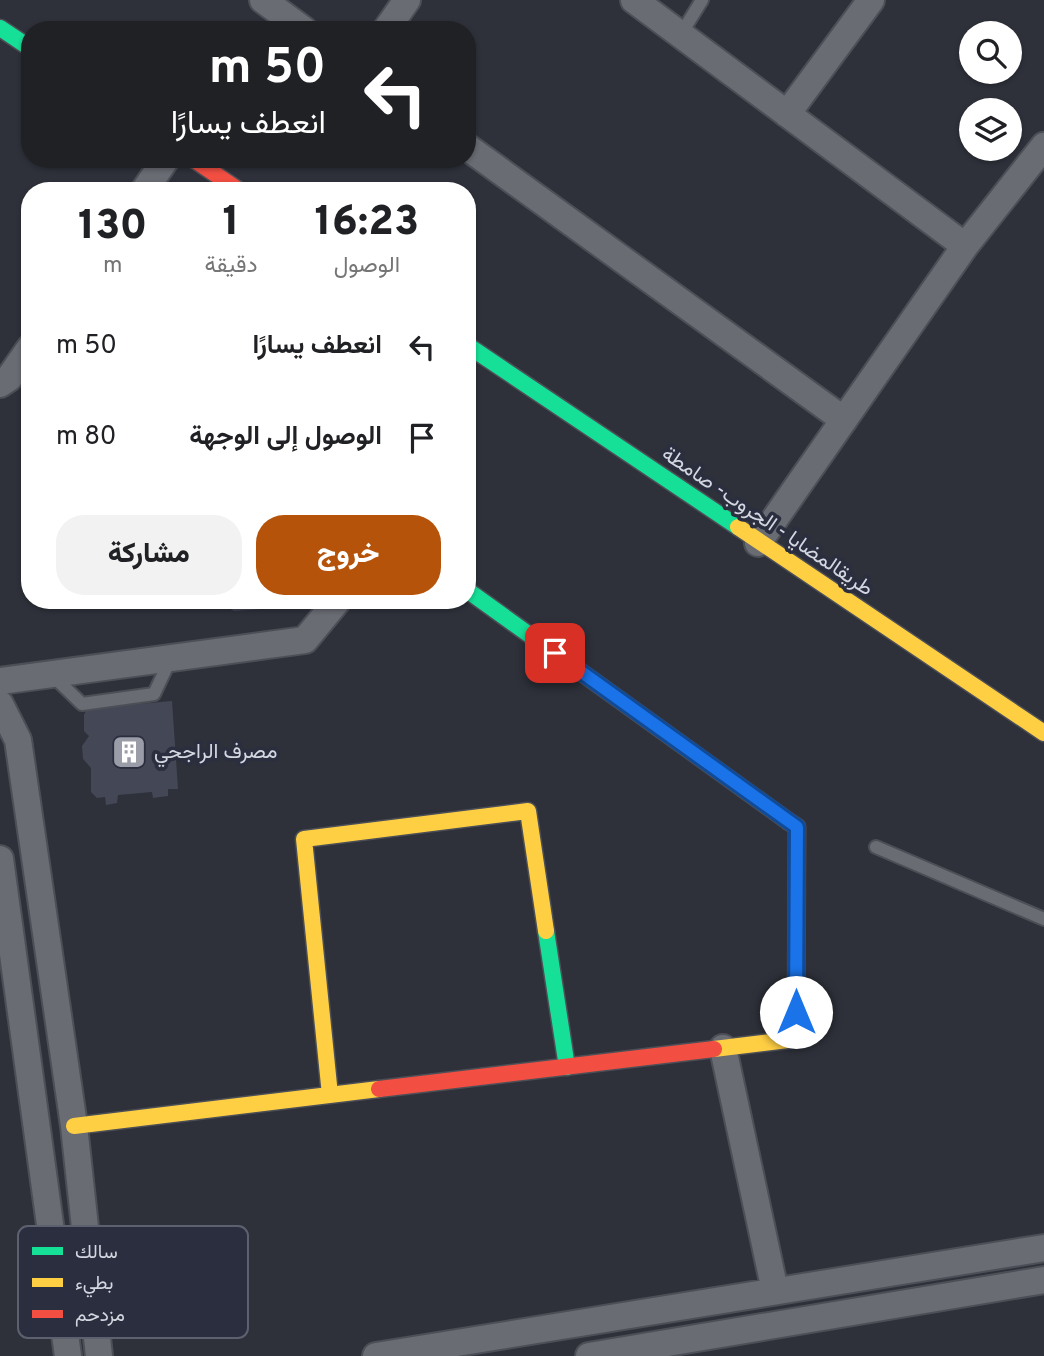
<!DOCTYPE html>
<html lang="ar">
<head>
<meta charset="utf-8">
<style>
  :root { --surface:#fff; --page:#f2f2f2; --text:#202124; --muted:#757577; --accent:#b45309 }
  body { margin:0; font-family:Overpass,Vazirmatn,sans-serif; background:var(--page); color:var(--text); direction:rtl; height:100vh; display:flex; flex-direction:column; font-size:26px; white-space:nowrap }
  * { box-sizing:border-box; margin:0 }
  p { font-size:23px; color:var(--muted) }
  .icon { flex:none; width:38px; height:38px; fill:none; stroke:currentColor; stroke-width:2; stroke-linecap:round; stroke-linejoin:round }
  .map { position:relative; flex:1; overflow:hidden; direction:ltr }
  .drawer { position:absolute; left:21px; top:182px; width:455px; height:427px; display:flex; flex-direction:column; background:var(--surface); border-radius:28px; box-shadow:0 2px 5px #0004; direction:rtl }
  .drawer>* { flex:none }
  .top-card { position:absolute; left:21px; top:21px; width:455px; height:147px; border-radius:28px; box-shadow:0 2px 5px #0004; direction:rtl; background:#202124; color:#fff; overflow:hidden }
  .buttons { position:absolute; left:959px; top:21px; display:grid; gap:14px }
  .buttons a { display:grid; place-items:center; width:63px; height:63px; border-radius:50%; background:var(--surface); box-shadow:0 2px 5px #0004; font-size:35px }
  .pin { position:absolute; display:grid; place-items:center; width:60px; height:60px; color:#fff; margin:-30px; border-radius:14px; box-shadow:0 4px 10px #0006 }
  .me { position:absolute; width:77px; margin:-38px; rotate:0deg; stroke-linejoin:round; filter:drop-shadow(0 0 5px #0008) }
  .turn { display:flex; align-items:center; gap:24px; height:147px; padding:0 35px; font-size:32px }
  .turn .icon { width:91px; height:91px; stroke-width:2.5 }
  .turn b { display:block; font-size:49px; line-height:60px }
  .eta { display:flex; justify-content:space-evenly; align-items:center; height:119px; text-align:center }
  .eta b { font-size:42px; font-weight:800; line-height:49px }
  .action { display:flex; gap:14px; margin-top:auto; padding:14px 35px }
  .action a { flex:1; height:80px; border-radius:28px; background:var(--accent); color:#fff; font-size:28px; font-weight:800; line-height:80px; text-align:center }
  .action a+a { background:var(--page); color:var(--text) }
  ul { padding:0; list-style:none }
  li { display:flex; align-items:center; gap:21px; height:91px; padding:0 35px }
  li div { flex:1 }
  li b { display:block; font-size:26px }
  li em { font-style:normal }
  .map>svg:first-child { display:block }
  .building { fill:#444756 }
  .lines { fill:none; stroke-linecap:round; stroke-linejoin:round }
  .lane-casing { stroke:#4d4f57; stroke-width:16 }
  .street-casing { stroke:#4d4f57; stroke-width:30 }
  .fast-casing { stroke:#4d4f57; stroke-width:19 }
  .slow-casing { stroke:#4d4f57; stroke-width:19 }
  .jam-casing { stroke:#4d4f57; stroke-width:19 }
  .lane { stroke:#6a6c74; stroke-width:12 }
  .street { stroke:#6a6c74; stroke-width:26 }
  .fast { stroke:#16e098; stroke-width:16 }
  .slow { stroke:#ffcf43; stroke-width:16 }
  .jam { stroke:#f24e42; stroke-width:16 }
  .route-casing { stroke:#114b97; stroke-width:18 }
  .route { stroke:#1a73e8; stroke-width:12 }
  .labels { text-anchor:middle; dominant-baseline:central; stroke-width:7; stroke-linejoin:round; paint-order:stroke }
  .street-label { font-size:21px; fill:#d4d7e1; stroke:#2a2e3e }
  .poi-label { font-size:21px; fill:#d4d7e1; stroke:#2a2e3e; text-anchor:start }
  .key { fill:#2a2e3e; stroke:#5d616f; stroke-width:2 }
  .key-label { font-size:19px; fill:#d4d7e1 }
</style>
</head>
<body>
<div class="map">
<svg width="1044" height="1356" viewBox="0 0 1044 1356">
  <rect width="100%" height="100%" fill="#2e313a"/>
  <path class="building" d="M 215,600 L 267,600 L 262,609 L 234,611 Z
    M 172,701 L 178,789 L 168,789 L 168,796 L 153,798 L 152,792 L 118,795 L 117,803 L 106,805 L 105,797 L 97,798 L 91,792 L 91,768 L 83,759 L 82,746 L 89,736 L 84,731 L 84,715 L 86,711 L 93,708 Z"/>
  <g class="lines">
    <g class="lane-casing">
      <path id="lane" d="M 681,34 L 702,0
        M 51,674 L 82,704 L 154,694 L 171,658
        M 876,847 L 1044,919"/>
    </g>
    <g class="street-casing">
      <path id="street" d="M 263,0 L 304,30
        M 634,0 L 965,246
        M 386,30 L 407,0
        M 787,114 L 871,0
        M 467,147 L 844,420
        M 144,191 L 166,159
        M 0,384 L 9,378 L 30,348
        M 758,543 L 965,246 L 1044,146
        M 0,681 L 305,640 L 338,600
        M 0,704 L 18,740 L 74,1126 L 99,1356
        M 0,859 L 68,1356
        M 723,1048 L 775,1291
        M 376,1356 L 1044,1248
        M 589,1356 L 1044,1280"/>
    </g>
    <g class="fast-casing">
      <path id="fast" d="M 0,28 L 30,48
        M 467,345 L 738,527
        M 467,590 L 788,821
        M 546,931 L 567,1067"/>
    </g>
    <g class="slow-casing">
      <path id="slow" d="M 738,527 L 1044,733
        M 714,1049 L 796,1039 L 797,827 L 788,821
        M 330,1095 L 304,839 L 528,811 L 546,931
        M 74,1126 L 379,1089"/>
    </g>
    <g class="jam-casing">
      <path id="jam" d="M 193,159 L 240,191
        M 379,1089 L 714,1049"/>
    </g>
    <use href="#lane" class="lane"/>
    <use href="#street" class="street"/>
    <use href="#fast" class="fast"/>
    <use href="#slow" class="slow"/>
    <use href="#jam" class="jam"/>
  </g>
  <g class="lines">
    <g class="route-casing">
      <path id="route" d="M 555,653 L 797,827 L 796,1012"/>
    </g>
    <use href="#route" class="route"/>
  </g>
  <defs>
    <g id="building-square" transform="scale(1.75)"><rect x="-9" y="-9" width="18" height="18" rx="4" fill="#9a9da7" stroke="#2a2e3e"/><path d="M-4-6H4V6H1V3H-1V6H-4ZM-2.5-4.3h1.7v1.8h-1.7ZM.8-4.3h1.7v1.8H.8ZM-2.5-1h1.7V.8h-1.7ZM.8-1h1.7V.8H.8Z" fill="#fff"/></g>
  </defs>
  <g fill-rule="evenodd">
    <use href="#building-square" x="129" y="752"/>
  </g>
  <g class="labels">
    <g class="street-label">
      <text transform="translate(767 522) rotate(34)">طريقالمضايا - الجروب- صامطة</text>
    </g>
    <g class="poi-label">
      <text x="154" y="752">مصرف الراجحي</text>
    </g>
  </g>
  <rect x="18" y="1226" width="230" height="112" rx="10" class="key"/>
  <rect x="32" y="1247" width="31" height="8" fill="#16e098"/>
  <rect x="32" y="1278" width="31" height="9" fill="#ffcf43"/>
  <rect x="32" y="1310" width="31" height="8" fill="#f24e42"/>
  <g class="key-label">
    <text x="75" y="1258">سالك</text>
    <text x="75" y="1289">بطيء</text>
    <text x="75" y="1321">مزدحم</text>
  </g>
</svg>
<div class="buttons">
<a><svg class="icon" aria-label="search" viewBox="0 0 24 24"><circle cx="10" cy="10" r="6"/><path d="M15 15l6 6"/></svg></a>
<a><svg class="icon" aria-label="layers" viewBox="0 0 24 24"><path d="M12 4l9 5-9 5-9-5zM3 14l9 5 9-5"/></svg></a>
</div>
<div class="pin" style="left:555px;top:653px;background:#d93025"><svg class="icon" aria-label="arrive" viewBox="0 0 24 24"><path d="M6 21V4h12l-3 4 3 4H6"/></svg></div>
<svg class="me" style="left:796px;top:1012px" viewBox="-20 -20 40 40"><circle r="19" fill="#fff"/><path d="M0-13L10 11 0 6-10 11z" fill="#1a73e8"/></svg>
<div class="top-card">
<div class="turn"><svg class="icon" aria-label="left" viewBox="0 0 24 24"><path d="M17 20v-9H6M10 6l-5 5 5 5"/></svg><div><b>50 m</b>انعطف يسارًا</div></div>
</div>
<section class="drawer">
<div class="eta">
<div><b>16:23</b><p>الوصول</p></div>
<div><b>1</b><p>دقيقة</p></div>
<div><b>130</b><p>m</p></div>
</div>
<ul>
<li><svg class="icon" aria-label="left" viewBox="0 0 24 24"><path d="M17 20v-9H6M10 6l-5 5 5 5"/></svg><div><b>انعطف يسارًا</b></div><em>50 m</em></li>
<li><svg class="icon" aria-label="arrive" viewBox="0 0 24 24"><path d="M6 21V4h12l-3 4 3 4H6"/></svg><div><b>الوصول إلى الوجهة</b></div><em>80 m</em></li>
</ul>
<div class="action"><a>خروج</a><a>مشاركة</a></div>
</section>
</div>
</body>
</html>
